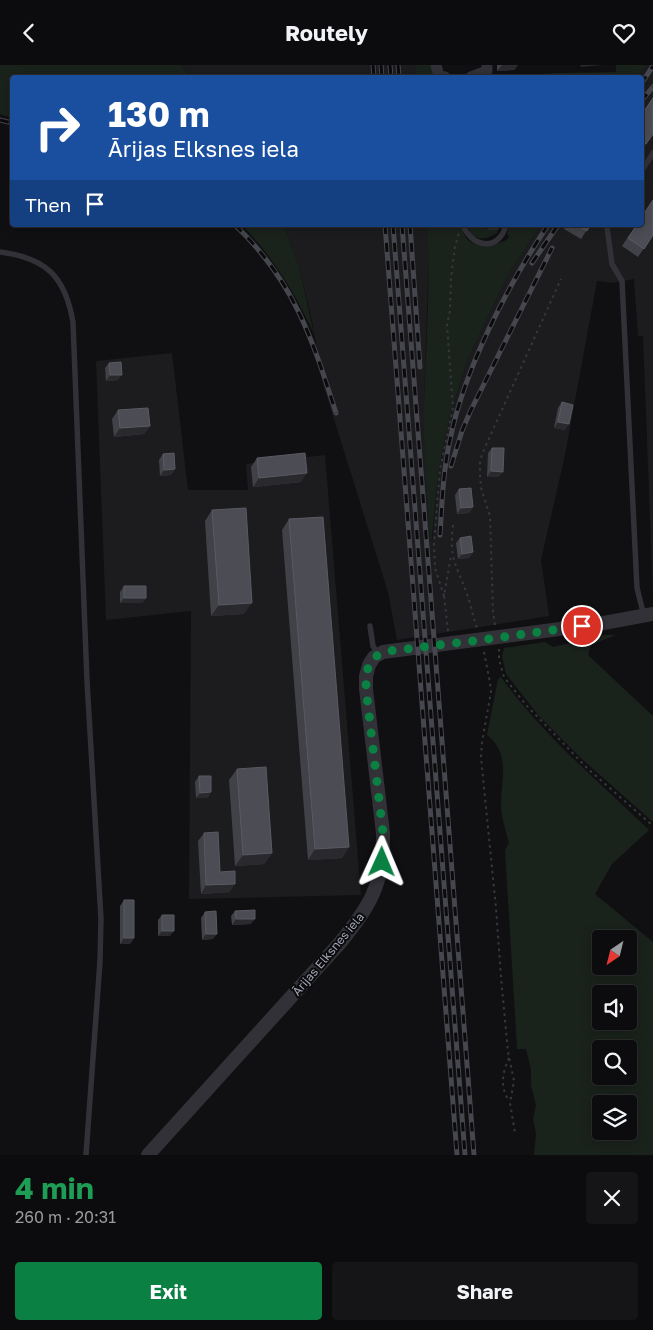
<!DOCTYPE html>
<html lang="en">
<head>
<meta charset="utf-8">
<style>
  :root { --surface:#0c0c0e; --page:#151517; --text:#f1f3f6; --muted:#9a9b9e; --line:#2c2c2e; --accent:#0b8043 }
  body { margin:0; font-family:"Golos Text",sans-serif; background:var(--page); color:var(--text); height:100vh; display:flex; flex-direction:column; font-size:19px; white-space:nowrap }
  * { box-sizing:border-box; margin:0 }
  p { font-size:16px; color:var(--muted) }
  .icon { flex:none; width:28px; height:28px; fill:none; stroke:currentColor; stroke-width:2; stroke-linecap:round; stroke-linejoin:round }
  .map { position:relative; height:1090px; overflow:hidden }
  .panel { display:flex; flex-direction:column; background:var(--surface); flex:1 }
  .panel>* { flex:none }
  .banner { position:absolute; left:10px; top:10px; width:634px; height:152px; border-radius:5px; box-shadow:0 2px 12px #0003,0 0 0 1px var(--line); background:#1a4fa0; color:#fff; overflow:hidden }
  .needle { width:32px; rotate:215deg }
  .controls { position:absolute; left:592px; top:865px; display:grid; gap:10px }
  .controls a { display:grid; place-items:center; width:45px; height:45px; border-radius:5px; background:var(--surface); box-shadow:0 2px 12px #0003,0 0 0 1px var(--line); font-size:25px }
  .pin { position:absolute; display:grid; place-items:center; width:42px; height:42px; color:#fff; margin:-21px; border:2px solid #fff; border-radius:50%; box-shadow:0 1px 5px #0007 }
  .me { position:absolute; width:55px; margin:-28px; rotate:1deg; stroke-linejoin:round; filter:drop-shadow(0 0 4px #0008) }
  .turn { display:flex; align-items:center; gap:18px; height:105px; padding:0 15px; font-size:22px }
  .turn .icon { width:65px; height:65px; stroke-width:2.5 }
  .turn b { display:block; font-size:35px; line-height:42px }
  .then { display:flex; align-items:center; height:48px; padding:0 15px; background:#0003; gap:10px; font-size:19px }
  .round { display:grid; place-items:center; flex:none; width:52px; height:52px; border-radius:5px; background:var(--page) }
  .head { display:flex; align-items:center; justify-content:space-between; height:85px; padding:0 15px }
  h1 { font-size:30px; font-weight:700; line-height:38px; color:#1e9e55 }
  .cta { display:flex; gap:10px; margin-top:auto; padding:10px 15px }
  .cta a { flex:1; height:58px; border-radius:5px; background:var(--accent); color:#fff; font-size:20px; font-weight:700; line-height:58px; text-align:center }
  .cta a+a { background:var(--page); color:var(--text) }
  header { display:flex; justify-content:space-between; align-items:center; height:65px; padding:0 15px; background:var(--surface); font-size:22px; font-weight:700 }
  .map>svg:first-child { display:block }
  .built { fill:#1c1c1f }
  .green { fill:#1a221c; fill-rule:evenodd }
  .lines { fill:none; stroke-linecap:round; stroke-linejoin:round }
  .path { stroke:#37383e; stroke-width:2; stroke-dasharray:2.5 4; stroke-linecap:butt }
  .service { stroke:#313137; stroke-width:5.5 }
  .minor { stroke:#313137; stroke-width:11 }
  .tertiary { stroke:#313137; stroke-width:14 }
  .rail-casing { stroke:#46474e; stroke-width:5 }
  .rail { stroke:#0b0b0d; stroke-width:3; stroke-dasharray:9; stroke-linecap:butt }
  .wall { fill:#414148 }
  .shaded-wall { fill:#29292e }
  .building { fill:#4b4c54; stroke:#595a63 }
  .route { stroke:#0b8043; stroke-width:9; stroke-dasharray:0 16.2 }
  .labels { text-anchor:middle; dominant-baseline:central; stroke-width:4; stroke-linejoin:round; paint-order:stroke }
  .street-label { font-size:12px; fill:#a0a4b4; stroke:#0b0b0d }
</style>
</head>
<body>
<header><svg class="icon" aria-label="back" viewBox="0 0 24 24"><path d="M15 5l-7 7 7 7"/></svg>Routely<svg class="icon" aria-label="heart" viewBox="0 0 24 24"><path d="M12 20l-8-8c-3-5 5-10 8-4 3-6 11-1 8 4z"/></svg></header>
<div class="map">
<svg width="653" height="1090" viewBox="0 0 653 1090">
  <rect width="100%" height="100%" fill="#101012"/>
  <path class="built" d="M 180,0 L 415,0 L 416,12 L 191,12 Z
    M 646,0 L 653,0 L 653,530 L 643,271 L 638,271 L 634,214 L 614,218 L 597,216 L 565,390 L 541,495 L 549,551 L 397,575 L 388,527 L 323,319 L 312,256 L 299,202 L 284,160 L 427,160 L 429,188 L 424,338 L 427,428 L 432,477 L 439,402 L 450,351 L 467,296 L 508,210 L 541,160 L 641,160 L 641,12 L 638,12 Z
    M 172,288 L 188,425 L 248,425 L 246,399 L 325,390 L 361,830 L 189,834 L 191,546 L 106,555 L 96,296 Z"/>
  <path class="green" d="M 0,0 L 180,0 L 191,12 L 12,12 L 12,53 L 0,49 Z
    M 415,0 L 433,0 L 437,12 L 416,12 Z
    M 616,0 L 646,0 L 638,12 L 496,12 L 557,8 L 616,7 Z
    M 242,160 L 284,160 L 299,202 L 314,269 C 294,226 274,194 242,160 Z
    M 427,160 L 461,160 C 466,182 481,183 499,178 C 504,176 506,176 509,172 L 507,169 L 509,160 L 541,160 L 508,210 L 467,296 L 450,351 L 439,402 L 431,480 C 427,432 423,384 424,336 C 426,277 431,218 427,160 Z
    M 467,160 L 487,160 L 487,165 L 498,165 L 497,168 C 487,174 481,176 471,169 Z
    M 594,570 L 616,570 L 591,580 L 588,590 L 653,651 L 653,757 L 583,695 L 539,651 L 506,609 L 502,591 L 504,583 L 545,577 L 553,582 L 588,574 Z
    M 501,612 C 543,670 597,715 649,765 L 612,799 L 595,829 L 653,877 L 653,1090 L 534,1090 L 536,1068 L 533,1054 L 536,1040 L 531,1021 L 531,1004 L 526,984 L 517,984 L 505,785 L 509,778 C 506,766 501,752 501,739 C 501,713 511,689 487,670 L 498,614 ZM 601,874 L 629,874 L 629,901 L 601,901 ZM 601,929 L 629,929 L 629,956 L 601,956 ZM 601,984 L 629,984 L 629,1011 L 601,1011 ZM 601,1039 L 629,1039 L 629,1066 L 601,1066 Z"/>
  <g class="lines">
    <path class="path" d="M 453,460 C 449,494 456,499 467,529 C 471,540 473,552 477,563
      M 444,531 L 435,503 L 434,479 L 440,404 L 453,343 L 447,260 L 450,245 L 451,213 L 455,181 L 459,168
      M 495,560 L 493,548 L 490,451 L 481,423 L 480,410 L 480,398 L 482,389 L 561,214
      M 448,566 L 444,531 L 451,491
      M 499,584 L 499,595 L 504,612 L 526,640 L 588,704 L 653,761
      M 484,587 L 490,618 L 491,627 L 482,677 L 481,692 L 496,843 L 501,912 L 508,987 L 514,1016 L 510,1038 L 515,1068
      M 509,993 C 502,1008 500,1022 509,1036"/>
    <path class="service" d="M 641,107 L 653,88
      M 463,160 C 472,183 499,187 506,160
      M 608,160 L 607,162 L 612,199 L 622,216 L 637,523 L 644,551
      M 0,187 C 46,193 65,211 73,257 L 87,616 L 101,854 L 100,896 L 86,1090
      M 370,561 L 373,581 L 378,589"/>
    <path class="minor" d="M 436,0 L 439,11 L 445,12
      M 471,12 L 487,6 L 487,0"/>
    <path class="tertiary" d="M 148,1090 L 339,879 C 370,841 384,820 383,768 L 366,624 L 366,611 L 369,600 L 374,592 L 383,587 L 598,559 L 653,549"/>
    <g class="rail-casing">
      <path id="rail" d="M 373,0 L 374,12
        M 381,0 L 382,12
        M 390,0 L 391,12
        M 398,0 L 399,12
        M 641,19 L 653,1
        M 641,36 L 653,22
        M 0,55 L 12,58
        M 235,160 C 294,216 312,273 336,348
        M 385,160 L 457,1090
        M 393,160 L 465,1090
        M 402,160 L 474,1090
        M 410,160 L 420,302
        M 532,198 L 558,160
        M 451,401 L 462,366 L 470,347 L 552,183
        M 440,470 C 442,438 443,406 450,375 C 464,304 508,220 548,160"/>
    </g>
    <use href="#rail" class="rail"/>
  </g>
  <path class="wall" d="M 497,0 L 518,0 L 514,5 L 497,6 Z
    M 653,32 L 653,69 L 641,86 L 641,50 Z
    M 566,160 L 590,160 L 581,174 L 564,164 Z
    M 636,160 L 653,170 L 638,192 L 622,181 Z
    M 109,298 L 118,315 L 106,316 L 105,303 Z
    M 562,337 L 565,365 L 554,363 L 558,343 Z
    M 118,345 L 150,361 L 144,369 L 114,372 L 112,354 Z
    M 492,383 L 499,412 L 487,412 L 488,388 Z
    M 163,389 L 175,404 L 171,410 L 160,411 L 159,395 Z
    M 257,393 L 301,417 L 253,422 L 251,402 Z
    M 459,424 L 473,442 L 469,448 L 457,449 L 455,430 Z
    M 212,445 L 244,549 L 211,551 L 205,456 Z
    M 289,454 L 349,782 L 342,793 L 308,795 L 282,465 Z
    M 460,473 L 473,487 L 469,493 L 458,494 L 456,478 Z
    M 124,521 L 146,533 L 142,538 L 120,538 L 120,527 Z
    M 237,704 L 272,788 L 264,799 L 235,801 L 229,715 Z
    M 199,711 L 211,727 L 207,733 L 196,733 L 195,717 Z
    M 204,768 L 220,807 L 230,827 L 201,829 L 198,776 Z
    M 124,835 L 134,873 L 130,879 L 120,879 L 120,841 Z
    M 235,846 L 251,859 L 232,860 L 231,851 Z
    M 205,847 L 213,874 L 202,875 L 201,853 Z
    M 162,850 L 170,871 L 158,871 L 158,855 Z"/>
  <path class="shaded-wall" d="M 502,0 L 518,0 L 514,5 L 497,6 Z
    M 581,0 L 603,0 L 580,2 Z
    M 489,162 L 500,162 L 498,165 L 487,165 Z
    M 110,310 L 122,310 L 118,315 L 106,316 Z
    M 558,357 L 569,359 L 565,365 L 554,363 Z
    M 150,361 L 144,369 L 114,372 L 120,363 Z
    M 175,404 L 171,410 L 160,411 L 164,405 Z
    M 491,406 L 503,407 L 499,412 L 487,412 Z
    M 307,408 L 301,417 L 253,422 L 259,413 Z
    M 473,442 L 469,448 L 457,449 L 461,443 Z
    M 473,487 L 469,493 L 458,494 L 462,489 Z
    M 124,533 L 146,533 L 142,538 L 120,538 Z
    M 252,538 L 244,549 L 211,551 L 219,540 Z
    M 211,727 L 207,733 L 196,733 L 200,728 Z
    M 349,782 L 342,793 L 308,795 L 315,784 Z
    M 272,788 L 264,799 L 235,801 L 243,790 Z
    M 235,819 L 230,827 L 201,829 L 206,820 Z
    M 236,854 L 255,854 L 251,859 L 232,860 Z
    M 162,866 L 174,866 L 170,871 L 158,871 Z
    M 206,869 L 217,869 L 213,874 L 202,875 Z
    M 124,873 L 134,873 L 130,879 L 120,879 Z"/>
  <path class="building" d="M 653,33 L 653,69 L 646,79 L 641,75 L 641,51 Z
    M 653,135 L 653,170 L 644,184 L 628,173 L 637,160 L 641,160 L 641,153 Z
    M 489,160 L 500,160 L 500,162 L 489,162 Z
    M 577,160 L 590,160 L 587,166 Z
    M 121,297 L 122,310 L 110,310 L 109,298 Z
    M 562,337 L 573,340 L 569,359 L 558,357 Z
    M 148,343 L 150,361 L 120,363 L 118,345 Z
    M 492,383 L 504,383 L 503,407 L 491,406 Z
    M 174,388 L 175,404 L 164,405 L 163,389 Z
    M 305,388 L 307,408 L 259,413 L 257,393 Z
    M 471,423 L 473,442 L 461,443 L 459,424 Z
    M 246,443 L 252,538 L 219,540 L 212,445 Z
    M 323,452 L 349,782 L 315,784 L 289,454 Z
    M 471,471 L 473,487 L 462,489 L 460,473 Z
    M 124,521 L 146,521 L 146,533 L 124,533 Z
    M 266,702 L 272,788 L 243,790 L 237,704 Z
    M 199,711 L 211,711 L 211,727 L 200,728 Z
    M 218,767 L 220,807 L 235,806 L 235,819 L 206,820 L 204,768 Z
    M 124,835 L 134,835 L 134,873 L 124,873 Z
    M 255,845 L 255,854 L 236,854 L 235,846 Z
    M 216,846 L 217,869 L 206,869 L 205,847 Z
    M 162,850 L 174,850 L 174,866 L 162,866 Z"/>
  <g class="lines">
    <path class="route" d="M 382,797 L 383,768 L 366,624 C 366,603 368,591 389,586 L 481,575 L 582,561"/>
  </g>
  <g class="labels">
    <g class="street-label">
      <text transform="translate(328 889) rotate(-50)">Ārijas Elksnes iela</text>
    </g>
  </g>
</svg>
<div class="controls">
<a><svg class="needle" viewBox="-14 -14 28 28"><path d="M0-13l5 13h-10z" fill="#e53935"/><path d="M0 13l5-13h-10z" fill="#9a9b9e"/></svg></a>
<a><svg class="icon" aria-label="sound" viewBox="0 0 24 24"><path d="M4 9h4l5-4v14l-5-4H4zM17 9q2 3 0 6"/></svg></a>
<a><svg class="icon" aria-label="search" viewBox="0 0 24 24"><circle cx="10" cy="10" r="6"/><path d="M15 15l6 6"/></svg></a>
<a><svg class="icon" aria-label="layers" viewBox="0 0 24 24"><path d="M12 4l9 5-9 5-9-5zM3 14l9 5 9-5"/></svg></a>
</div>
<div class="pin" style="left:582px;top:561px;background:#d93025"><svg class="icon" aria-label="arrive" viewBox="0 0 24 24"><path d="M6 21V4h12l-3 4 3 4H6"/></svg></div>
<svg class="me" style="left:382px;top:797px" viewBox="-20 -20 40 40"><path d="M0-17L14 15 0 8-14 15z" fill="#0b8043" stroke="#fff" stroke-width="4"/></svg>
<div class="banner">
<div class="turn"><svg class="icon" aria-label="right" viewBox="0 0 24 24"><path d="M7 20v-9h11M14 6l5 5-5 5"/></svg><div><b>130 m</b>Ārijas Elksnes iela</div></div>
<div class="then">Then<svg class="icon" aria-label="arrive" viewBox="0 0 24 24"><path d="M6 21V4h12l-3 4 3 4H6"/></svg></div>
</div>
</div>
<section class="panel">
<div class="head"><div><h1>4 min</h1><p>260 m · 20:31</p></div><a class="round"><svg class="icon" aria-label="close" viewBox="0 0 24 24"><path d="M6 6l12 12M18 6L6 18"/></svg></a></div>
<div class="cta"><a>Exit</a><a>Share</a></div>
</section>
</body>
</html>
